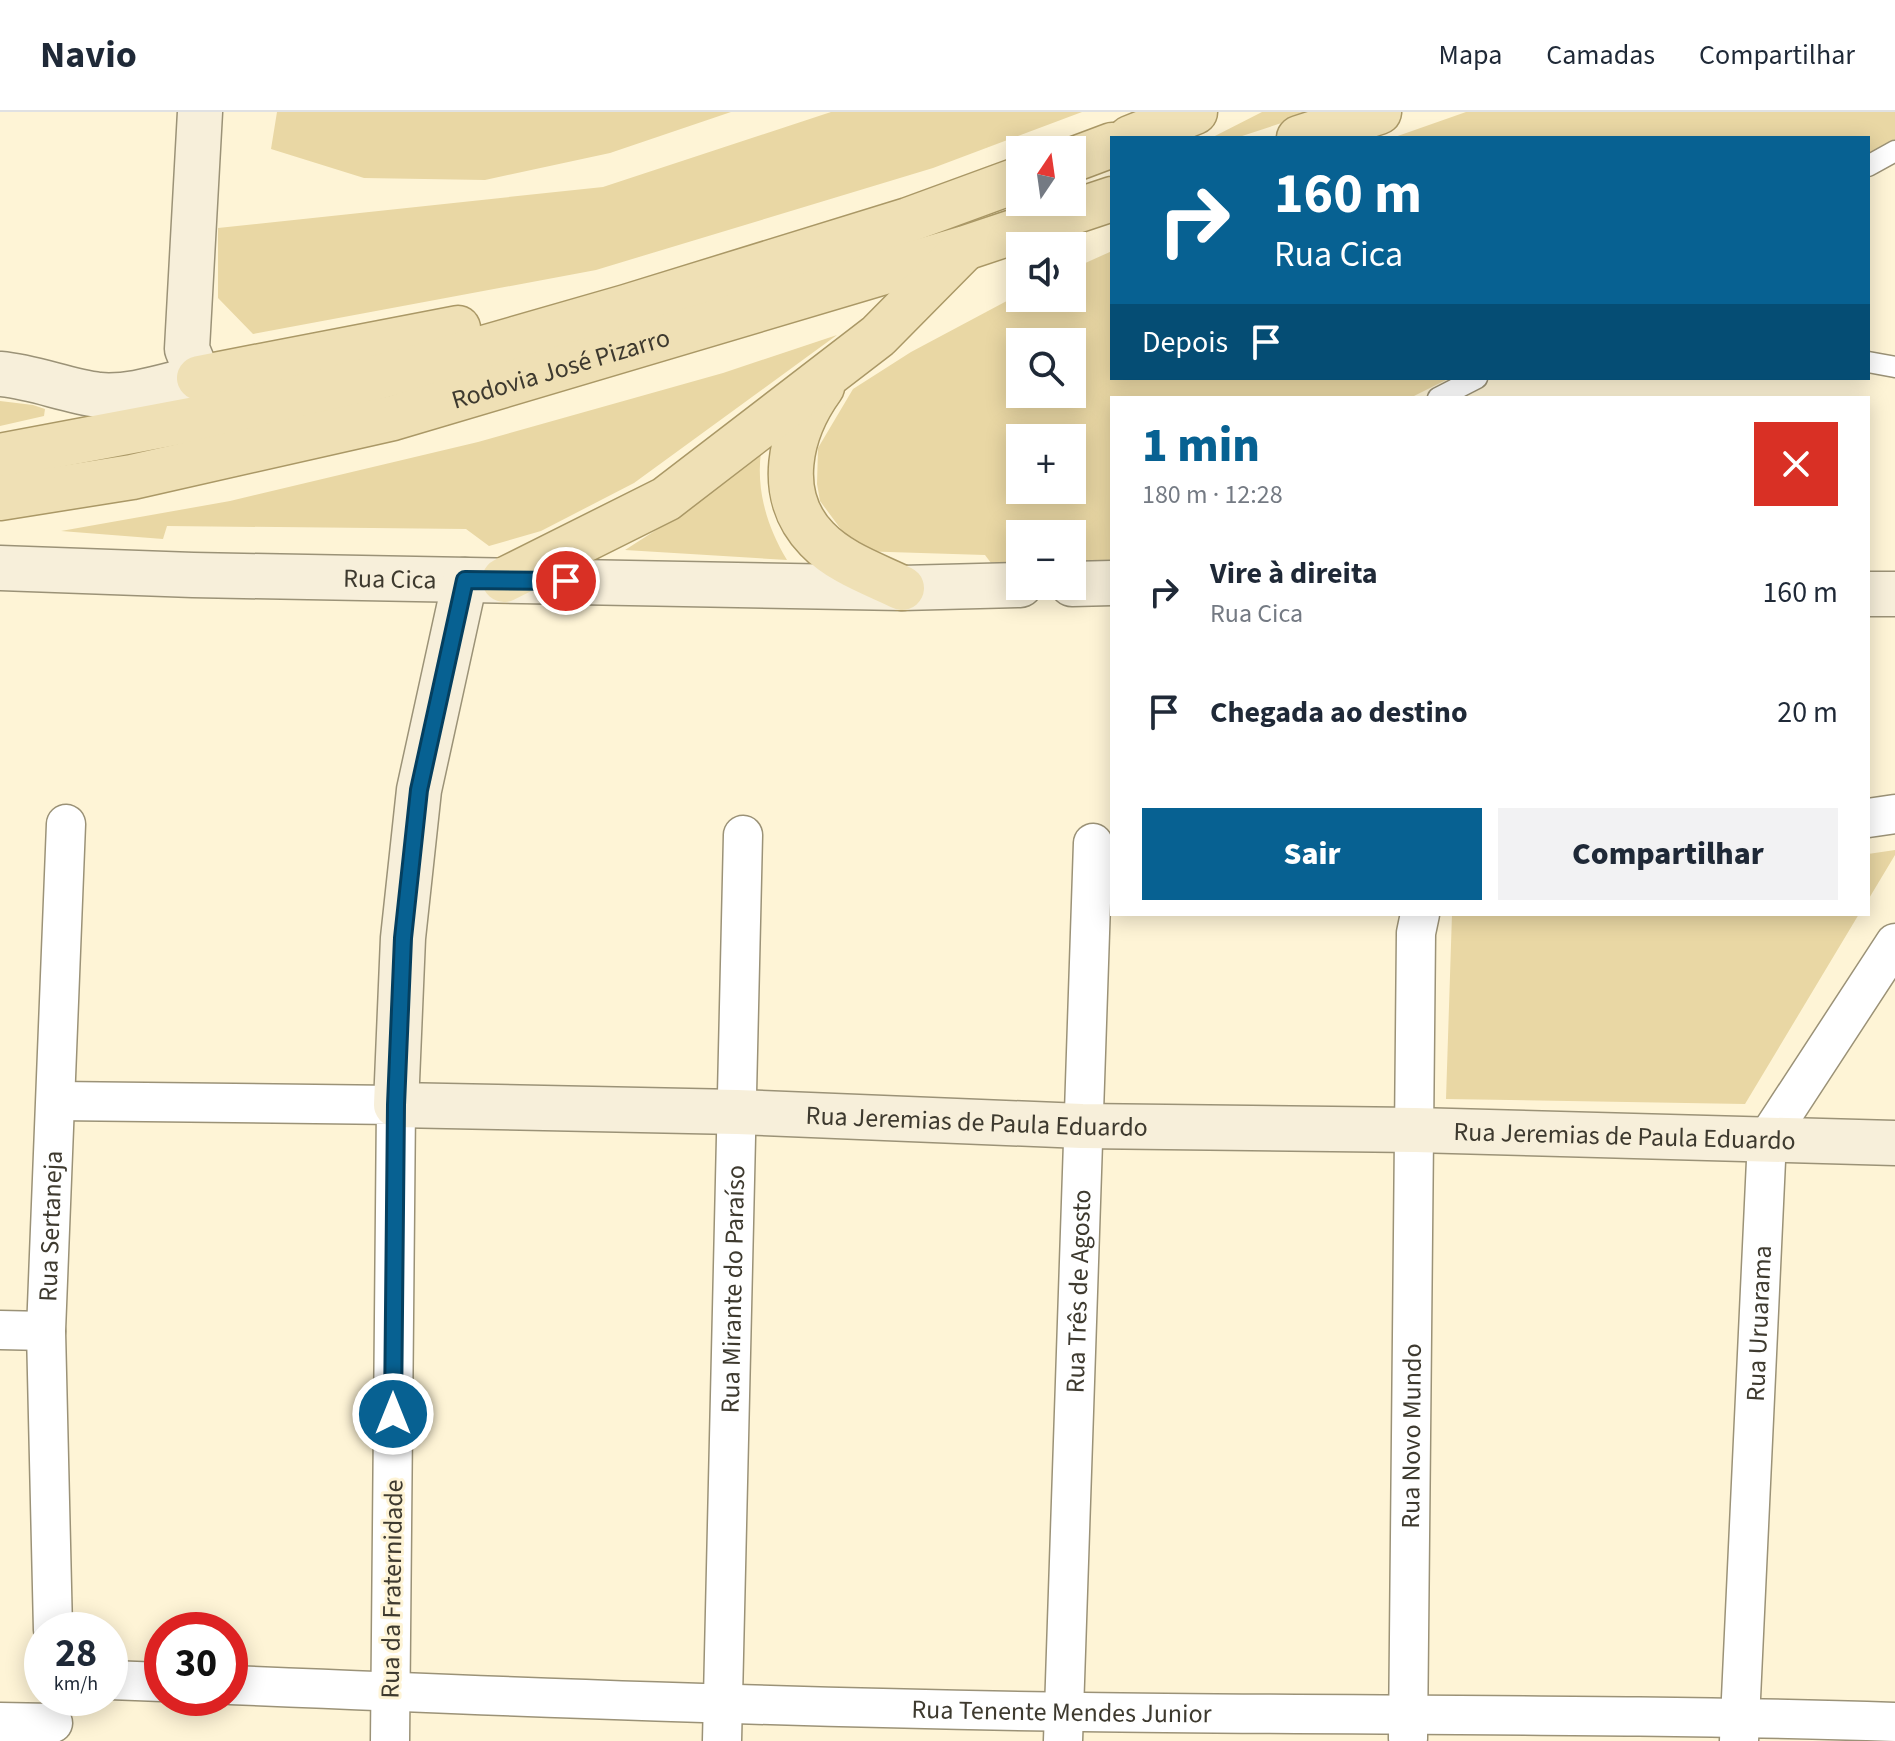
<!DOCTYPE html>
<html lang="pt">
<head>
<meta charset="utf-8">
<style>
  :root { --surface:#fff; --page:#f2f2f3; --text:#1f2937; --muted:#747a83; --line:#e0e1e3; --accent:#076192 }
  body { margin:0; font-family:"Source Sans 3",sans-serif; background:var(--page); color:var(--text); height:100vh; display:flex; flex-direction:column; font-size:30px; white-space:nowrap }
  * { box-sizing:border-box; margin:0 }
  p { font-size:26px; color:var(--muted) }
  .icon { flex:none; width:44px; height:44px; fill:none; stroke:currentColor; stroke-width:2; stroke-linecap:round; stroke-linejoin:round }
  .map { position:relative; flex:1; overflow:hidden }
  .side { position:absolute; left:1110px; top:284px; width:760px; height:520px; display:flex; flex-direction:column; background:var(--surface); border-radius:0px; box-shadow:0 4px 20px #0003 }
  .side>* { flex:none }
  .hud { position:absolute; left:1110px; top:24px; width:760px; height:244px; border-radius:0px; box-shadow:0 4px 20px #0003; background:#076192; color:#fff; overflow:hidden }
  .needle { width:52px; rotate:13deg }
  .tools { position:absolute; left:1006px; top:24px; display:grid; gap:16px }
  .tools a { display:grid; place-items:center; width:80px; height:80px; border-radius:0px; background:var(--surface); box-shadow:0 4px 20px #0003; font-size:40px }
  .speed { position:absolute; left:24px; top:1500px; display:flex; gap:16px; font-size:40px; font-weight:700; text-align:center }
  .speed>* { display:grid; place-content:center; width:104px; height:104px; border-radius:50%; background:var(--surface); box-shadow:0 4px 20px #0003; line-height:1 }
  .speed small { font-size:20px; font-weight:400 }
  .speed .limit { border:12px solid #d22; background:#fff; color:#111 }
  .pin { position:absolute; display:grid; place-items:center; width:68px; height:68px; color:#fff; margin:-34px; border:4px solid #fff; border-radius:50%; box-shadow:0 2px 8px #0007 }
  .me { position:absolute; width:88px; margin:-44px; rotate:0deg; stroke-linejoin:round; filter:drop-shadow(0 0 6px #0008) }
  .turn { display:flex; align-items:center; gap:28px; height:168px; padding:0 32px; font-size:36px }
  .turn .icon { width:104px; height:104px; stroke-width:2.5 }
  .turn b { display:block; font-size:56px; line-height:68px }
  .then { display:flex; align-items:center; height:76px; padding:0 32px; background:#0003; gap:16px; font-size:30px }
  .round { display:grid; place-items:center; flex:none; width:84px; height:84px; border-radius:0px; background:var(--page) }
  .head { display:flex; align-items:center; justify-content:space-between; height:136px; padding:0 32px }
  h1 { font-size:48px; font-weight:800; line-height:60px; color:var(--accent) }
  .cta { display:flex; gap:16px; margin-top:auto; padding:16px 32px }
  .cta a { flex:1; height:92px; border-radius:0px; background:var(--accent); color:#fff; font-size:32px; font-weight:800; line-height:92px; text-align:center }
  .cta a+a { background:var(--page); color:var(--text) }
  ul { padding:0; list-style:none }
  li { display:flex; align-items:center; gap:24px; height:120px; padding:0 32px }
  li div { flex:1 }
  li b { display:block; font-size:30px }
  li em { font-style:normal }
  header { display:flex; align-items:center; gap:48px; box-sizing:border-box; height:112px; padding:0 40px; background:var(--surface); border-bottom:2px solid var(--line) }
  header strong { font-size:38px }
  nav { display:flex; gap:44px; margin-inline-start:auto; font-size:28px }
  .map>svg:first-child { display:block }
  .green { fill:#e9d7a4; fill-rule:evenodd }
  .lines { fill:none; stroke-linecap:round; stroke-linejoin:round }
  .lane-casing { stroke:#9b9277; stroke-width:23 }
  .street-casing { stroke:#9b9277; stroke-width:41 }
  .secondary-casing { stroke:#9b9277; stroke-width:47 }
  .primary-casing { stroke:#aa9866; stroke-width:47 }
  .lane { stroke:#fff; stroke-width:20 }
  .street { stroke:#fff; stroke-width:38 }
  .secondary { stroke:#f7efda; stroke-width:44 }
  .primary { stroke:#efe0b5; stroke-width:44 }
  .route-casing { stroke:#053f5f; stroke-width:20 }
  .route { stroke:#076192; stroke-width:14 }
  .labels { text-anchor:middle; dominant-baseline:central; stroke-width:6; stroke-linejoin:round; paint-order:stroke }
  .street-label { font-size:26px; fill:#3e3a2f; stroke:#fef4d6 }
</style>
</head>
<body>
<header>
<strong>Navio</strong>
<nav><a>Mapa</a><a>Camadas</a><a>Compartilhar</a></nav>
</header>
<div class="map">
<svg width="1895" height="1629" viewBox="0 0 1895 1629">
  <rect width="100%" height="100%" fill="#fef4d6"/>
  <path class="green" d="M 277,0 L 731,0 L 610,41 L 485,68 L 364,66 L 271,37 Z
    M 831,0 L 1082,0 L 933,56 L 596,158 L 253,222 L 218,186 L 218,116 L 603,75 Z
    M 1262,0 L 1315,0 L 1236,26 L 1211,26 Z
    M 1466,0 L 1895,0 L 1895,30 L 1868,44 L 1868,26 L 1392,26 Z
    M 1112,139 L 1112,266 L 1450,266 L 1410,286 L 1112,286 L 1112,462 L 1072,462 L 1072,422 L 1020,422 L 1020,463 L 1000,463 L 985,443 L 857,439 L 820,389 L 817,372 L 818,336 L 853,277 L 911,240 L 1020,182 L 1020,186 L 1072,186 L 1072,157 ZM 1020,230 L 1072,230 L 1072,282 L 1020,282 ZM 1020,326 L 1072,326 L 1072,378 L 1020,378 Z
    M 837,223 L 634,371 L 541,419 L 489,434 L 466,417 L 167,414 L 163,427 L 61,419 L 230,389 L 478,330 L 723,261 Z
    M 0,289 L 33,293 L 45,297 L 44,304 L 0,314 Z
    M 761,340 C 756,378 767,415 787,448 L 625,438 L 681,402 Z
    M 1895,738 L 1895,743 L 1868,788 L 1868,742 Z
    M 1452,802 L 1859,802 L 1745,992 L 1446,987 Z"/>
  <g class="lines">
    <g class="lane-casing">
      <path id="lane" d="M 1868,54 L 1895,39
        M 1868,250 L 1895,255
        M 1438,286 L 1477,266"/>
    </g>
    <g class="street-casing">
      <g id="street">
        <path d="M 1868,706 L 1895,702"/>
        <path d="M 57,989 L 396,993 L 390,1629"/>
        <path d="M 0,1218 L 46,1219"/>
        <path id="s1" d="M 53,1518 L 46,1219 L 66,712"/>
        <path d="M 110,1568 L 162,1570"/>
        <path id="s2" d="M 230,1573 C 514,1585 799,1596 1083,1600 C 1354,1604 1625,1601 1895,1610"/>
        <path d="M 0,1610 L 53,1611"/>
        <path id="s3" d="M 1408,1626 L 1416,821 L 1420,802"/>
        <path id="s4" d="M 722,1629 L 743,723"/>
        <path id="s5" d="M 1063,1629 L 1093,731"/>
        <path id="s6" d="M 1739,1629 L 1767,1027 L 1895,831"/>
      </g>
    </g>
    <g class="secondary-casing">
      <g id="secondary">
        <path d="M 0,262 C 35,265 66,279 99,283 C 132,286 167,273 199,266 L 187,237 L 200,0"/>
        <path id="s7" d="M 0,456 L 193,463 L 902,476 L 1020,473"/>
        <path id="s8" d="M 465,468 L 419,678 L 403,826 L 396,993 L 737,1000 L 1082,1014 L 1415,1018 L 1895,1031"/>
        <path d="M 1072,472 L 1112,471"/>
        <path d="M 1868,482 L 1895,482"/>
      </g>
    </g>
    <g class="primary-casing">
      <g id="primary">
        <path d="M 1130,26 L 1195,0"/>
        <path d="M 1299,26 L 1379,0"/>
        <path d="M 1072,48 L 1112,33"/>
        <path d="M 199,266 L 458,216"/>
        <path d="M 822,275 C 790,319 774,383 817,427 C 840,451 873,462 902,476"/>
        <path d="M 0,344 L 265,294 L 421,254 L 626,195 L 908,108 L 1020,67"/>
        <path id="s9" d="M 0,386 L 132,365 L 393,306 L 965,136 L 1112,87"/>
        <path d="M 504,468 L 666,387 L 878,224 L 963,138"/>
      </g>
    </g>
    <use href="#lane" class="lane"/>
    <use href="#street" class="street"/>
    <use href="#secondary" class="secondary"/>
    <use href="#primary" class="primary"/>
  </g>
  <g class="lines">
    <g class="route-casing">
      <path id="route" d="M 393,1302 L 396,993 L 403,826 L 419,678 L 465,468 L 566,469"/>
    </g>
    <use href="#route" class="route"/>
  </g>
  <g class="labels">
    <g class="street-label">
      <text stroke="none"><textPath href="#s9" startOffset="576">Rodovia José Pizarro</textPath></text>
      <text stroke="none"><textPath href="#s7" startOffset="390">Rua Cica</textPath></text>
      <text stroke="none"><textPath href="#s8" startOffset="1112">Rua Jeremias de Paula Eduardo</textPath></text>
      <text stroke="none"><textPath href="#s8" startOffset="1760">Rua Jeremias de Paula Eduardo</textPath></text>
      <text stroke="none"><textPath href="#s1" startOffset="404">Rua Sertaneja</textPath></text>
      <text stroke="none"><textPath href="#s4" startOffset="452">Rua Mirante do Paraíso</textPath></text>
      <text stroke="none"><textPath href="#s5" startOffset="450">Rua Três de Agosto</textPath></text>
      <text stroke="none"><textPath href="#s6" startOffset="418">Rua Uruarama</textPath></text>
      <text stroke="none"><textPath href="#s3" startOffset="302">Rua Novo Mundo</textPath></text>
      <text transform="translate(392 1477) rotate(-89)">Rua da Fraternidade</text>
      <text stroke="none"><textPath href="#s2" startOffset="832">Rua Tenente Mendes Junior</textPath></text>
    </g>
  </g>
</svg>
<div class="tools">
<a><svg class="needle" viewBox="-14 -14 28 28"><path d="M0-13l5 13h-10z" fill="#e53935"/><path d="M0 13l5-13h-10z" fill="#747a83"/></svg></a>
<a><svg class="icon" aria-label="sound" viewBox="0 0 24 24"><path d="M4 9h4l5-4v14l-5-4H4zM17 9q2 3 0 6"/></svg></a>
<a><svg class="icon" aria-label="search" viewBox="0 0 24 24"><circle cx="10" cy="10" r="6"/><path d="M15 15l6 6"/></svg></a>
<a>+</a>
<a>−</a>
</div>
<div class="speed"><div>28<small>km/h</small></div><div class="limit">30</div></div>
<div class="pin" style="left:566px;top:469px;background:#d93025"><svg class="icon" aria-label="arrive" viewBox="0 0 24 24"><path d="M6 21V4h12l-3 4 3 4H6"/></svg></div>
<svg class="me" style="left:393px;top:1302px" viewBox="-20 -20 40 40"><circle r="17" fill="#076192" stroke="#fff" stroke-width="3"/><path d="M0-11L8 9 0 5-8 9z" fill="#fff"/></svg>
<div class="hud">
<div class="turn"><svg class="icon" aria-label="right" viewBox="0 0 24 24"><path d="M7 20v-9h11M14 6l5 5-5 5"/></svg><div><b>160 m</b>Rua Cica</div></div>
<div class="then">Depois<svg class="icon" aria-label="arrive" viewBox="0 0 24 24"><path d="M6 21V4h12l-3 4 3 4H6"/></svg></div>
</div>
<section class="side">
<div class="head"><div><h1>1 min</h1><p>180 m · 12:28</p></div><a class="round" style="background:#d93025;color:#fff"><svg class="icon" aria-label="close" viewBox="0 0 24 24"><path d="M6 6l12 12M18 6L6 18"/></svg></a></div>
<ul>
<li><svg class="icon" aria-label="right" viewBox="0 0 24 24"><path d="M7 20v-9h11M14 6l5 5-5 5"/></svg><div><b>Vire à direita</b><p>Rua Cica</p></div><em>160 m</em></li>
<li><svg class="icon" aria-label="arrive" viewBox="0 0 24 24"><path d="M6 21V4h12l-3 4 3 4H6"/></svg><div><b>Chegada ao destino</b></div><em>20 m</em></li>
</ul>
<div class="cta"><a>Sair</a><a>Compartilhar</a></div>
</section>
</div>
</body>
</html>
